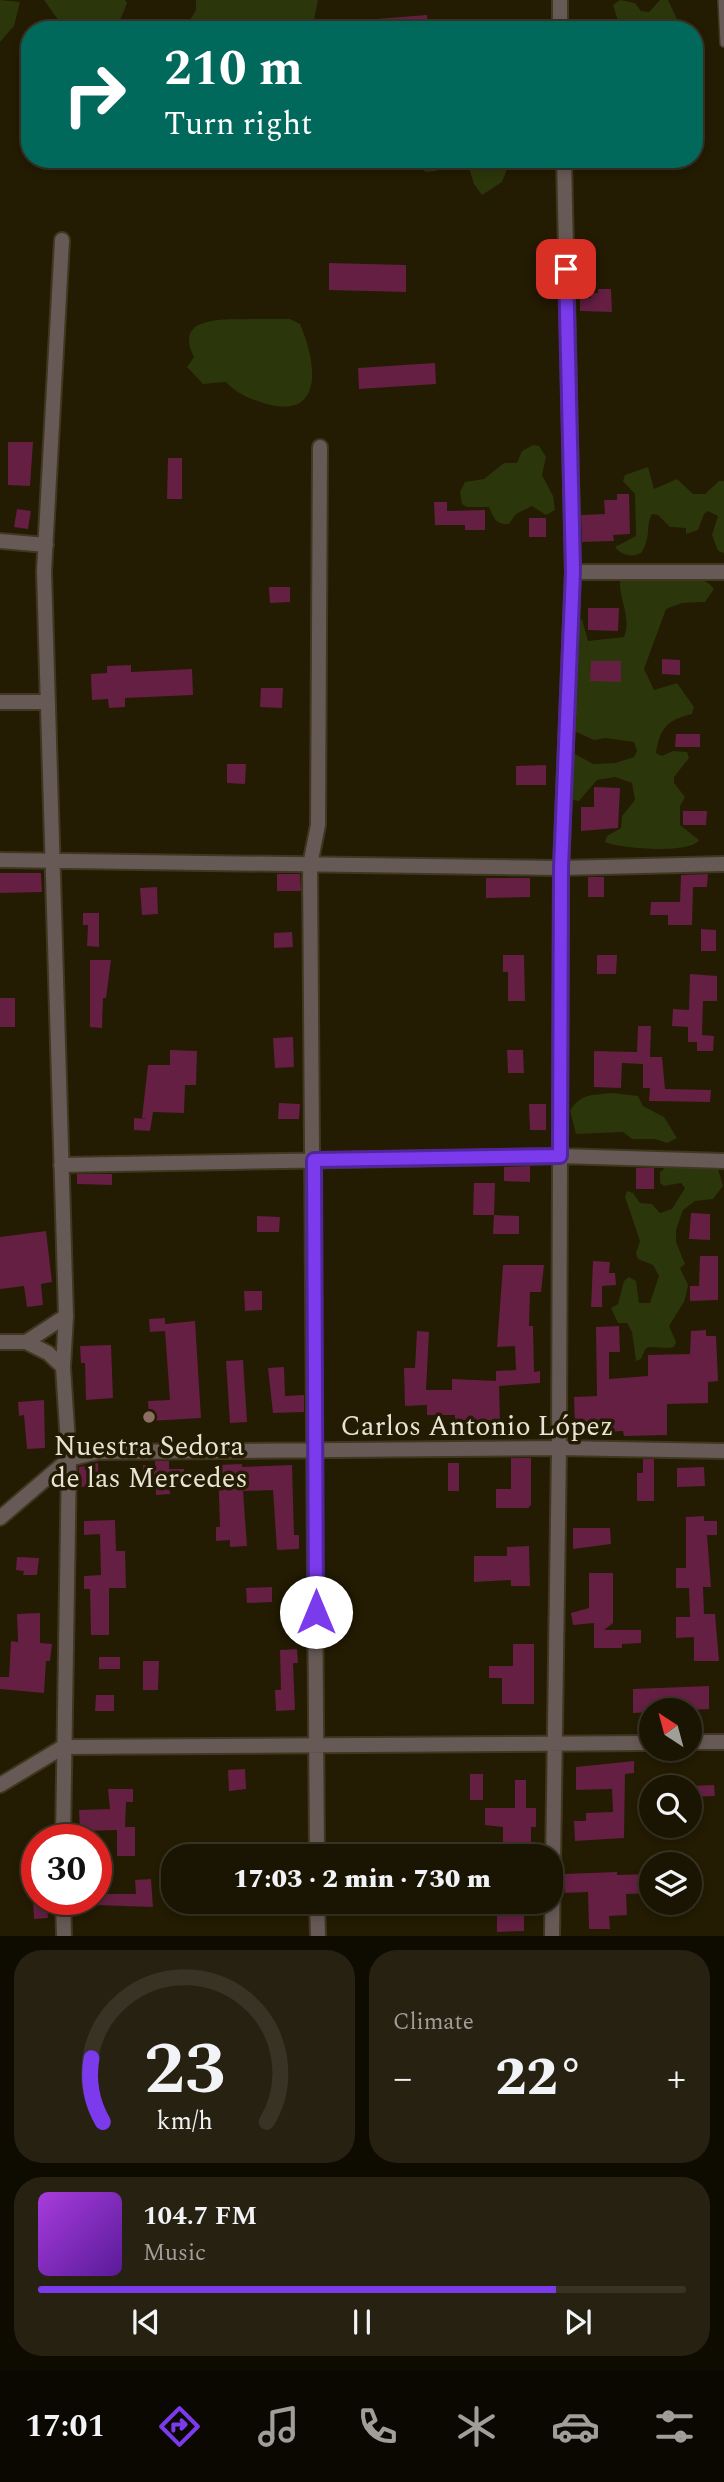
<!DOCTYPE html>
<html lang="en">
<head>
<meta charset="utf-8">
<style>
  body { margin:0; font-family:Spectral,serif; background:#272111; color:#f1f3f6; height:100vh; display:flex; flex-direction:column; font-size:26px; white-space:nowrap }
  * { box-sizing:border-box; margin:0 }
  p { font-size:23px; color:#9f9e99 }
  .icon { flex:none; width:38px; height:38px; fill:none; stroke:currentColor; stroke-width:2; stroke-linecap:round; stroke-linejoin:round }
  .map { position:relative; height:1936px; overflow:hidden }
  .panel { display:flex; flex-direction:column; gap:14px; padding:14px; background:#0e0b01; flex:1 }
  .panel>* { flex:none }
  .banner { position:absolute; left:21px; top:21px; width:682px; height:147px; border-radius:28px; box-shadow:0 4px 10px #0003,0 0 0 2px #383324; background:#00695c; color:#fff; overflow:hidden }
  .needle { width:46px; rotate:324deg }
  .buttons { position:absolute; left:639px; top:1698px; display:grid; gap:14px }
  .buttons a { display:grid; place-items:center; width:63px; height:63px; border-radius:50%; background:#1a1402; box-shadow:0 4px 10px #0003,0 0 0 2px #383324; font-size:35px }
  .speed { position:absolute; left:21px; top:1824px; display:flex; gap:14px; font-size:35px; font-weight:700; text-align:center }
  .speed>* { display:grid; place-content:center; width:91px; height:91px; border-radius:50%; background:#1a1402; box-shadow:0 4px 10px #0003,0 0 0 2px #383324; line-height:1 }
  .speed .limit { border:10px solid #d22; background:#fff; color:#111 }
  .pin { position:absolute; display:grid; place-items:center; width:60px; height:60px; color:#fff; margin:-30px; border-radius:14px; box-shadow:0 4px 10px #0006 }
  .me { position:absolute; width:77px; margin:-38px; rotate:0deg; stroke-linejoin:round; filter:drop-shadow(0 0 5px #0008) }
  .turn { display:flex; align-items:center; gap:24px; height:147px; padding:0 28px; font-size:32px }
  .turn .icon { width:91px; height:91px; stroke-width:2.5 }
  .turn b { display:block; font-size:49px; line-height:60px }
  .big { font-size:52px; font-weight:800; line-height:1.1 }
  .panel .widget { flex:1; display:flex; flex-direction:column; justify-content:center; gap:10px; min-width:0; padding:0 24px; border-radius:28px; background:#272111 }
  .panel .dial { align-items:center; gap:0 }
  .dial svg { height:182px; overflow:visible; fill:none; stroke:#383324; stroke-width:7; stroke-linecap:round; text-anchor:middle }
  .dial text { fill:#f1f3f6; stroke:none }
  .song { display:flex; align-items:center; gap:21px }
  .cover { width:84px; height:84px; border-radius:10px; background:linear-gradient(135deg,hsl(280 70% 55%),hsl(270 70% 35%)) }
  .played { height:7px; border-radius:4px; background:linear-gradient(90deg,#7c3aed 80%,#383324 80%) }
  .keys { display:flex; justify-content:space-around; direction:ltr }
  .heat { display:flex; justify-content:space-between; align-items:center; font-size:38px; direction:ltr }
  .panel .tiles { flex:1; display:grid; gap:14px; grid-template-columns:1fr 1fr }
  .widget:last-child { grid-column:span 2 }
  .trip { position:absolute; left:161px; top:1844px; width:402px; height:70px; border-radius:28px; background:#1a1402; box-shadow:0 4px 10px #0003,0 0 0 2px #383324; font-weight:800; line-height:70px; text-align:center }
  .tabs { display:flex; height:112px; justify-content:space-around; align-items:center; background:#0a0801; color:#9f9e99 }
  .tabs .icon { width:49px; height:49px }
  .tabs .active { color:#7c3aed }
  .tabs b { font-size:32px; color:#f1f3f6 }
  .map>svg:first-child { display:block }
  .green { fill:#2b360b }
  .building { fill:#641f43 }
  .lines { fill:none; stroke-linecap:round; stroke-linejoin:round }
  .lane-casing { stroke:#3f371f; stroke-width:10 }
  .street-casing { stroke:#3f371f; stroke-width:18 }
  .lane { stroke:#675956; stroke-width:7 }
  .street { stroke:#675956; stroke-width:14 }
  .route-casing { stroke:#51269a; stroke-width:18 }
  .route { stroke:#7c3aed; stroke-width:12 }
  .education-dot { fill:#8d6e63; stroke:#231b02; stroke-width:2.5 }
  .labels { text-anchor:middle; stroke-width:7; stroke-linejoin:round; paint-order:stroke }
  .street-label { font-size:28px; fill:#e8e3d4; stroke:#231b02 }
  .poi-label { font-size:28px; fill:#e8e3d4; stroke:#231b02 }
</style>
</head>
<body>
<div class="map">
<svg width="724" height="1936" viewBox="0 0 724 1936">
  <rect width="100%" height="100%" fill="#231b02"/>
  <path class="green" d="M0 0 20 2 14 26 0 42Z
    M44 0H125L127 3C117 29 117 30 89 30L82 23 59 21Z
    M196 0H318L312 30H184L196 10Z
    M620 0 635 3 641 11 649 12 660 0H668L682 30H618L620 27 613 5Z
    M420 159H511L502 182 482 195 474 184 467 161 456 159 436 171 425 172Z
    M253 319H290L300 324C317 363 325 422 263 403 248 398 236 393 226 382L203 384 187 367 194 357C172 314 228 320 253 319Z
    M533 445 539 446 546 457 542 475 553 496 555 510 546 515 532 506 516 514 509 524C495 525 494 517 489 507H467L462 504 460 492 465 482 484 479 504 463H517L522 451Z
    M648 467 654 489 677 479 693 494H705L719 481H724V553L718 551 712 535 718 516 708 511 704 514 698 530 686 534V528L670 527 658 515 652 514C645 526 652 536 641 553 632 558 621 555 615 547L636 536 635 494 623 481 625 475Z
    M620 578C633 578 647 580 660 581 679 582 700 571 714 589L705 602 682 603 666 609 644 669 654 690 677 683 694 707 692 714C667 720 660 728 656 753L662 756 673 751 687 752 689 758 674 777V783L685 797 680 806V825L699 840C691 854 620 849 605 842L607 836 621 828 622 816 635 800 632 783 615 777 597 780 579 801 573 800 570 758 575 754 593 764 615 763 634 757 637 751 634 742 605 738 594 740 572 730 576 621 582 619 588 641 624 637C632 618 618 598 620 578Z
    M613 1093 638 1096 643 1106 664 1117 677 1138 667 1143 655 1139H632L623 1132 576 1134 570 1111C580 1093 594 1095 613 1093Z
    M669 1164 718 1169 723 1186 713 1199 695 1201 683 1210 676 1230V1242L685 1264 680 1268 688 1285 687 1291 684 1302 669 1326 676 1342 674 1347C664 1350 655 1345 646 1348L641 1359 636 1361 632 1332 627 1323H618L611 1308 618 1304 624 1281 629 1277 636 1281 639 1303H650L659 1276 653 1265 638 1259 636 1253 640 1241 625 1197 627 1191 633 1193 640 1203 652 1204 660 1213 672 1209 685 1188 681 1183 664 1186 660 1183V1172Z"/>
  <path class="building" d="M427 15 428 30H339L338 22Z
    M329 263 406 265V292L329 290Z
    M598 289H611L612 312 580 311V298H591V293H598Z
    M435 363 436 384 359 389 358 368Z
    M8 442H33L30 486 8 485Z
    M168 458H182V499H167Z
    M617 494H629L630 534 613 535 614 541 582 542 581 515 605 514 604 500H617Z
    M434 502H447V511L485 510V530H465V525H435Z
    M17 509 31 511 28 529 14 527Z
    M529 518H546V537H529Z
    M269 587H290V602L270 603Z
    M588 608H619L618 631 588 630Z
    M662 659 680 660V675L662 674Z
    M591 661H621V682L590 681Z
    M131 665V672L192 669 193 695 125 698V707L109 708 108 699 92 700 91 674 107 673V666Z
    M261 688H283L282 708 260 707Z
    M676 734H700V747H675Z
    M227 764H246L245 784 227 783Z
    M546 765V785H516V766Z
    M594 787 620 788 618 828 581 831V807H594Z
    M683 811H707L706 825H683Z
    M0 873H41L42 892 0 893Z
    M277 874H300L301 891H277Z
    M708 874 707 887H693L692 925H668V915H650L651 902H680L681 875Z
    M588 877H604V897H588Z
    M486 878H530V897L486 898Z
    M157 887 158 914 142 915 140 888Z
    M83 913H99V947L87 946 88 925H83Z
    M701 929 716 930V951H701Z
    M292 932 293 947 274 948V933Z
    M503 955H524L525 1001H508V972H503Z
    M597 955H617L616 974H597Z
    M90 960H111L106 998H103L102 1028 90 1027Z
    M690 974 717 976V1001H703L702 1035 714 1036 713 1051H697V1042H688V1027L672 1026 673 1009 689 1010Z
    M0 998H15V1027H0Z
    M638 1026H651L650 1057H662L665 1089 711 1090 710 1102 649 1101 650 1088H643V1064L622 1063 621 1088 594 1087V1051L637 1052Z
    M293 1037 294 1067 275 1068 273 1038Z
    M170 1050 197 1051 196 1085H185L184 1113 153 1112 150 1131 134 1130V1118L148 1119 142 1118 148 1065H170Z
    M507 1050H523L524 1073H508Z
    M279 1103 300 1104 299 1119H278Z
    M529 1104H546V1130H530Z
    M530 1166V1182L504 1181V1167Z
    M636 1168H654V1189H636Z
    M77 1174H112V1185L77 1184Z
    M474 1183H495L494 1215H473Z
    M691 1213 710 1214V1240L689 1239Z
    M494 1215 519 1216V1234H493Z
    M257 1216 280 1217 279 1232H257Z
    M46 1231 52 1282 41 1284 43 1305 27 1307 24 1286 0 1289V1237Z
    M700 1256H718V1300L690 1301V1286H699Z
    M593 1261 610 1262 609 1273H615L616 1285 602 1286V1307H591Z
    M503 1265H544L541 1292H530L529 1326H533L534 1372 540 1371V1383L499 1386 500 1420 455 1421V1415H427V1405L405 1406 404 1368H415L417 1331 429 1332 426 1390H452V1379L496 1381V1371L516 1370 515 1346 497 1347Z
    M244 1291H262V1310L245 1311Z
    M165 1318V1324L195 1321 201 1418 149 1421 148 1401 170 1400 165 1331 150 1332 149 1319Z
    M619 1326 620 1352H609V1379L648 1376V1355L690 1354 691 1331 706 1330V1336H716L718 1381 708 1382V1403L667 1404V1435L624 1436 623 1431 602 1432V1426L575 1427 574 1397 597 1396 596 1327Z
    M111 1345 113 1398 86 1400 85 1363H81L80 1346Z
    M243 1360 247 1422 230 1423 226 1361Z
    M284 1367 285 1396 304 1395V1412L273 1413 268 1368Z
    M44 1400 45 1448 27 1449 24 1415 19 1416 18 1402Z
    M511 1458H531V1505L528 1508H496V1489H511Z
    M643 1459H654V1501H637V1473H643Z
    M155 1461H169V1469H184L185 1486H170V1494L156 1495V1483L144 1484 143 1465H155Z
    M98 1463 99 1486 78 1487 79 1467Z
    M448 1463H459V1491H448Z
    M242 1464V1467L292 1465 294 1535H299V1549L277 1550 273 1490 243 1491 247 1546 230 1547V1540L216 1541V1527H220L218 1465Z
    M704 1467 705 1486 677 1487V1468Z
    M704 1516V1521H717V1535H707L711 1587H703L704 1614H715L719 1661H694V1637L676 1638V1617H690L689 1588H676V1568H686V1517Z
    M115 1520 116 1551H125L126 1588H109V1635H91L90 1589H84V1576L101 1575 100 1534 84 1535V1521Z
    M573 1528H610L611 1544 573 1549Z
    M529 1546 530 1586H511V1580L474 1582V1556H507V1547Z
    M17 1557 39 1558 37 1575H23L24 1571 16 1570Z
    M589 1573H613V1623L604 1630H641V1643L622 1644V1648H594V1623L573 1625 571 1613 589 1608Z
    M272 1587V1602L247 1603 246 1588Z
    M40 1613V1643L52 1644 50 1661H46L44 1693 0 1689V1677H9L11 1641 18 1642 17 1614Z
    M513 1644H534V1704H502V1678H489V1666H513Z
    M297 1649 298 1663H293L295 1710 276 1711 275 1690H281L280 1650Z
    M99 1657H120V1669H99Z
    M143 1661H159L158 1690H143Z
    M709 1686V1709L633 1713V1689Z
    M96 1695H114V1711H95Z
    M634 1761V1773L625 1774 624 1838 575 1841 574 1821H586V1813L613 1812 612 1789 576 1790V1767Z
    M245 1769 246 1789 229 1791 228 1770Z
    M470 1774H483V1800H470Z
    M515 1780H526V1808H536V1827H531V1845H503V1827L485 1825V1808H515Z
    M714 1785 715 1796 690 1797V1786Z
    M108 1789H133V1802H126L125 1827H135V1856H117V1830L80 1831 79 1810 110 1809Z
    M617 1872V1875L651 1874V1893L626 1894 627 1915 609 1916 610 1929H589L588 1892 565 1893 564 1874Z
    M151 1879 153 1907 96 1905V1894H136L135 1880Z
    M33 1899H46L48 1918 34 1919Z
    M497 1913H524V1931L497 1932Z"/>
  <g class="lines">
    <defs>
      <path id="lane" d="M722 0 724 43"/>
      <path id="street" d="M560 0V30
        M62 240 44 571 66 1316 63 1367 69 1459 63 1839
        M0 541 46 545
        M573 572H724
        M0 702H48
        M0 860 561 868 724 864
        M61 1165 560 1156 724 1161
        M0 1342H26L66 1316
        M26 1342 48 1353 63 1367
        M0 1518 69 1459 98 1452 559 1448 724 1451
        M690 1742H724
        M0 1785 63 1747 651 1743
        M317 1857 310 865 318 825 320 447
        M63 1899 64 1936
        M317 1902 318 1936
        M552 1936 559 1448 561 868 573 572 564 159"/>
    </defs>
    <use href="#lane" class="lane-casing"/>
    <use href="#street" class="street-casing"/>
    <use href="#lane" class="lane"/>
    <use href="#street" class="street"/>
  </g>
  <g class="lines">
    <defs>
      <path id="route" d="M316 1612 314 1160 560 1156 561 868 573 572 566 269"/>
    </defs>
    <use href="#route" class="route-casing"/>
    <use href="#route" class="route"/>
  </g>
  <circle class="education-dot" cx="149" cy="1417" r="7"/>
  <g class="labels">
    <g class="street-label">
      <text x="477" y="1435">Carlos Antonio López</text>
    </g>
    <g class="poi-label">
      <text x="149" y="1455">Nuestra Sedora<tspan x="149" dy="32">de las Mercedes</tspan></text>
    </g>
  </g>
</svg>
<div class="buttons">
<a><svg class="needle" viewBox="-14 -14 28 28"><path d="M0-13l5 13h-10z" fill="#e53935"/><path d="M0 13l5-13h-10z" fill="#9f9e99"/></svg></a>
<a><svg class="icon" aria-label="search" viewBox="0 0 24 24"><circle cx="10" cy="10" r="6"/><path d="M15 15l6 6"/></svg></a>
<a><svg class="icon" aria-label="layers" viewBox="0 0 24 24"><path d="M12 4l9 5-9 5-9-5zM3 14l9 5 9-5"/></svg></a>
</div>
<div class="speed"><div class="limit">30</div></div>
<div class="pin" style="left:566px;top:269px;background:#d93025"><svg class="icon" aria-label="arrive" viewBox="0 0 24 24"><path d="M6 21V4h12l-3 4 3 4H6"/></svg></div>
<svg class="me" style="left:316px;top:1612px" viewBox="-20 -20 40 40"><circle r="19" fill="#fff"/><path d="M0-13L10 11 0 6-10 11z" fill="#7c3aed"/></svg>
<div class="trip">17:03 · 2 min · 730 m</div>
<div class="banner">
<div class="turn"><svg class="icon" aria-label="right" viewBox="0 0 24 24"><path d="M7 20v-9h11M14 6l5 5-5 5"/></svg><div><b>210 m</b>Turn right</div></div>
</div>
</div>
<section class="panel">
<div class="tiles">
<div class="widget dial"><svg viewBox="0 0 100 80">
<path d="M14 69A42 42 0 1 1 86 69"/>
<path d="M14 69A42 42 0 0 1 9 41" stroke="#7c3aed"/>
<text x="50" y="56" font-size="32" font-weight="700">23</text>
<text x="50" y="72" font-size="11">km/h</text>
</svg></div>
<div class="widget"><p>Climate</p>
<div class="heat"><a>−</a><b class="big">22°</b><a>+</a></div>
</div>
<div class="widget">
<div class="song"><i class="cover"></i><div><b>104.7 FM</b><p>Music</p></div></div>
<div class="played"></div>
<div class="keys"><svg class="icon" aria-label="previous" viewBox="0 0 24 24"><path d="M18 5L8 12l10 7zM5 5v14"/></svg><svg class="icon" aria-label="pause" viewBox="0 0 24 24"><path d="M8 5v14M16 5v14"/></svg><svg class="icon" aria-label="next" viewBox="0 0 24 24"><path d="M6 5l10 7-10 7zM19 5v14"/></svg></div>
</div>
</div>
</section>
<nav class="tabs">
<b>17:01</b>
<svg class="icon active" aria-label="directions" viewBox="0 0 24 24"><path d="M12 3l9 9-9 9-9-9zM9 14v-3h6M13 9l2 2-2 2"/></svg>
<svg class="icon" aria-label="music" viewBox="0 0 24 24"><path d="M9 18V5l10-2v13"/><circle cx="6" cy="18" r="3"/><circle cx="16" cy="16" r="3"/></svg>
<svg class="icon" aria-label="phone" viewBox="0 0 24 24"><path d="M5 4h4l2 5-3 2q2 4 5 5l2-3 5 2v4C11 20 4 13 5 4z"/></svg>
<svg class="icon" aria-label="climate" viewBox="0 0 24 24"><path d="M12 3v18M4 7l16 10M4 17L20 7"/></svg>
<svg class="icon" aria-label="car" viewBox="0 0 24 24"><path d="M5 17H2v-5l4-1 3-4h7l3 4 3 1v5h-3M9 17h6M6 11h13"/><circle cx="7" cy="17" r="2"/><circle cx="17" cy="17" r="2"/></svg>
<svg class="icon" aria-label="filters" viewBox="0 0 24 24"><path d="M4 7h16M4 17h16"/><circle cx="9" cy="7" r="2"/><circle cx="15" cy="17" r="2"/></svg>
</nav>
</body>
</html>
